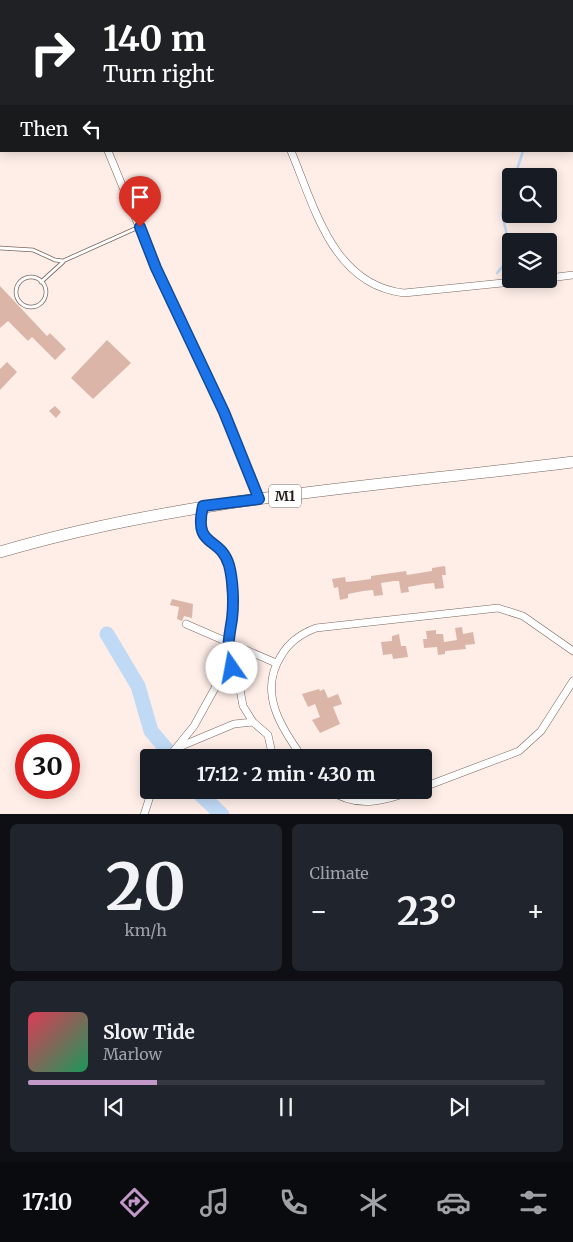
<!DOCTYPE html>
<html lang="en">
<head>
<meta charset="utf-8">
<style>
  body { margin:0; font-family:Merriweather,serif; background:#20242c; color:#f1f3f6; height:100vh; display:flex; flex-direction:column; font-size:19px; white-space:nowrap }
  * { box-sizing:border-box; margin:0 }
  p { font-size:16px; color:#9ea1a6 }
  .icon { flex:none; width:28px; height:28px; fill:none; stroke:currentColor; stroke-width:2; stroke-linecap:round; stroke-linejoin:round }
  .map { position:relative; height:814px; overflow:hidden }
  .sheet { display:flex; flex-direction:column; gap:10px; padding:10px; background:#0d0f14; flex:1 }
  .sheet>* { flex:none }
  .guide { position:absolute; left:0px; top:0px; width:574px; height:152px; box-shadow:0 2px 12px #0003; background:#202124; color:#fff; overflow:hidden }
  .controls { position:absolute; left:502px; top:168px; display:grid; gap:10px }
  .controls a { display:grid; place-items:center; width:55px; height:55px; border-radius:5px; background:#171b24; box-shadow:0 2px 12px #0003; font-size:25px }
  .speed { position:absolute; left:15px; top:734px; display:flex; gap:10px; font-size:25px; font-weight:700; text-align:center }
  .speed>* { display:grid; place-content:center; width:65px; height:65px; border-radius:50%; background:#171b24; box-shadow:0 2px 12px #0003; line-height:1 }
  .speed .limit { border:8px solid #d22; background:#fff; color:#111 }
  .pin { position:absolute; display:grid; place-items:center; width:42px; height:42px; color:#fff; margin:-51px -21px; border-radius:50% 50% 50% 0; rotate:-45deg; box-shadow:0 0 5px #0007 }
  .pin .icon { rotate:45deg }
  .me { position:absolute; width:55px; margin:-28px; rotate:348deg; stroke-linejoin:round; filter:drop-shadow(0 0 4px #0008) }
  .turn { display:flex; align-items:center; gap:18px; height:105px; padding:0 20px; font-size:22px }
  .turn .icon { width:65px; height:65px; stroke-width:2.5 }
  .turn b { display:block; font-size:35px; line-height:42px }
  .then { display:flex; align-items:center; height:48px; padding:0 20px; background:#0003; gap:10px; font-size:19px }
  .big { font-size:38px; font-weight:700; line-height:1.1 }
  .sheet .widget { flex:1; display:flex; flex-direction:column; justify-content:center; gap:8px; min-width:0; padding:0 18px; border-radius:8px; background:#20242c }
  .sheet .dial { align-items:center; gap:0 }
  .dial b { font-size:65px; line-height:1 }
  .song { display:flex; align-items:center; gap:15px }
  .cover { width:60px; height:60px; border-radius:8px; background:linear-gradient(135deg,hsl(350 70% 55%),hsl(150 70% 35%)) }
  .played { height:5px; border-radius:2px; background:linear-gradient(90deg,#c298c9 25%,#363941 25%) }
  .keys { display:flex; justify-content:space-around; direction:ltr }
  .heat { display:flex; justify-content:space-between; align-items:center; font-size:28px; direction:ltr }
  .sheet .tiles { flex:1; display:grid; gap:10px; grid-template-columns:1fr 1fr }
  .widget:last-child { grid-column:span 2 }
  .trip { position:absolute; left:140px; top:749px; width:292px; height:50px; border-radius:5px; background:#171b24; box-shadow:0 2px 12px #0003; font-weight:700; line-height:50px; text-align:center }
  .menu { display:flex; height:80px; justify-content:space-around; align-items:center; background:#090b0e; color:#9ea1a6 }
  .menu .icon { width:35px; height:35px }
  .menu .on { color:#c298c9 }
  .menu b { font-size:22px; color:#f1f3f6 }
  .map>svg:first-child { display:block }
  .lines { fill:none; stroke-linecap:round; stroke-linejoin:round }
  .stream { stroke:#c0daf6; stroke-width:2.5 }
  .river { stroke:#c0daf6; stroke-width:15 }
  .building { fill:#dbb5a8 }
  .service-casing { stroke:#78665f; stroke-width:4.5 }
  .minor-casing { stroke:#78665f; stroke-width:8 }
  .trunk-casing { stroke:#78665f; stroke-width:12 }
  .service { stroke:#fff; stroke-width:3 }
  .minor { stroke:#fff; stroke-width:7 }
  .trunk { stroke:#fff; stroke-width:11 }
  .route-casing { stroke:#114b97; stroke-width:12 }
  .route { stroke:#1a73e8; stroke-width:9 }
  .labels { text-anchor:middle; stroke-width:5; stroke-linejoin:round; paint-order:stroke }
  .shield { fill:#fff; stroke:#66615f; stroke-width:1 }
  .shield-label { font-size:14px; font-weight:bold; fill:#241d1a }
</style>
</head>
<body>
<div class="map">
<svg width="573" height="815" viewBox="0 0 573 815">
  <rect width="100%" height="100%" fill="#ffeee8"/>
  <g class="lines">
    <path class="stream" d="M365 1V0
      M572 1V0
      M572 7 573 9
      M572 47 573 45
      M515 176 523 151
      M511 187 502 214 511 252
      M497 273 511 257"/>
    <path class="river" d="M107 634 138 686 151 731 174 758
      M196 790 222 815"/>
  </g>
  <path class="building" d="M0 286 47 336 50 333 66 349 55 360 32 337 28 341 8 321 0 328Z
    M107 340 131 363 93 399 71 378Z
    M7 362 17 372 0 390V369Z
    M55 406 61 412 56 418 49 411Z
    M445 566 446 575H442L444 588 435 589 434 583 424 584 408 587 409 592 401 593 399 581H394L381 583 383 595 374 596 373 590 363 591 348 594V598L340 600 338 587 334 588 332 579 345 577 346 582 356 581 371 579V576L406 571 407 575 432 571V568Z
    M172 599 193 604 192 618 184 616 182 621 177 619 179 607 170 605Z
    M462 627 463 634 473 632 475 644 465 645 466 649 445 651V654L438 655 437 647 424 648 423 639H427L426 631 436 630V634H443L444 642 457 640 455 628Z
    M399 634 401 646H406L408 657 393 659 392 654 383 655 381 642 392 641V636Z
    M319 689 320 691 324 689 328 698 338 694 342 704 333 707 340 724 320 733 312 720 320 717 315 704 308 707 302 694Z"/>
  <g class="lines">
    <defs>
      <path id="service" d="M0 248 33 250 55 260 63 261 139 227
        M16 292a15 15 0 1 1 30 0a15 15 0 1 1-30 0Z
        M41 282 63 262"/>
      <path id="minor" d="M60 0V1
        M228 0 229 1
        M108 151 156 268 224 412 259 499
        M291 151C315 208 333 285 404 293L542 279
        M549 278 573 275
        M186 624 276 663
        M228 654 239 684 243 706 253 722 268 735 273 758
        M179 747 234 724 253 722
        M168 758 194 726 215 688 228 654 227 641 232 616 230 572 228 562 220 550 202 533 199 521 203 507
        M303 758C281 728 258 692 281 656 289 642 300 634 316 628L498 608 523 616 573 651
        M424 787 519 751 541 731 573 681
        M330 790C357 810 387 800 416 790
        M144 815 152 790"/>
      <path id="trunk" d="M0 552C186 497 381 486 573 462"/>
    </defs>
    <use href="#service" class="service-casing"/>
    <use href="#minor" class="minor-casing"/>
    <use href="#trunk" class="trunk-casing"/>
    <use href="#service" class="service"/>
    <use href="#minor" class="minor"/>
    <use href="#trunk" class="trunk"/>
  </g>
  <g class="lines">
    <defs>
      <path id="route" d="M140 227 156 268 224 412 259 499 203 506C193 549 220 535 229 565 233 580 234 603 232 619 229 639 226 647 232 668"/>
    </defs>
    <use href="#route" class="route-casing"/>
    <use href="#route" class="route"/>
  </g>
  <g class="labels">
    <rect class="shield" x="269" y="484.5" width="32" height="23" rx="4"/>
    <g class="shield-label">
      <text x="285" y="501">M1</text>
    </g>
  </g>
</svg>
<div class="controls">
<a><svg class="icon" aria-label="search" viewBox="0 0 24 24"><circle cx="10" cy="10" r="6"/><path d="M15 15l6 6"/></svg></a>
<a><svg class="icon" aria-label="layers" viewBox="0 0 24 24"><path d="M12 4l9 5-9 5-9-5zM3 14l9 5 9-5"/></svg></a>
</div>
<div class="speed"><div class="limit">30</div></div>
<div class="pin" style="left:140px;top:227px;background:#d93025"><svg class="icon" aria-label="arrive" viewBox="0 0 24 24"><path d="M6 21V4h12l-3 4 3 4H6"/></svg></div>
<svg class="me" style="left:232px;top:668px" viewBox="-20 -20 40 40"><circle r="19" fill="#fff"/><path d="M0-13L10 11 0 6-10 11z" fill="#1a73e8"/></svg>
<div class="trip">17:12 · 2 min · 430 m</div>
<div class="guide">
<div class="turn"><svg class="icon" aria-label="right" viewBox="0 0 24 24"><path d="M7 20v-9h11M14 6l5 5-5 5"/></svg><div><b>140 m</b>Turn right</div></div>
<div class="then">Then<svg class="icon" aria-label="left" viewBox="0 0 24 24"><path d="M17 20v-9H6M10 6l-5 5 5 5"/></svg></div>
</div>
</div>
<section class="sheet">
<div class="tiles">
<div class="widget dial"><b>20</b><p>km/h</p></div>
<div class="widget"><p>Climate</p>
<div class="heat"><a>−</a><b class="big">23°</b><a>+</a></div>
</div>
<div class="widget">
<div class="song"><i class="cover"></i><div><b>Slow Tide</b><p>Marlow</p></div></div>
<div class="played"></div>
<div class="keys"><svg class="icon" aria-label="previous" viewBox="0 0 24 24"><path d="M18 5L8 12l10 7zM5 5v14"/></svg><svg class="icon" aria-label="pause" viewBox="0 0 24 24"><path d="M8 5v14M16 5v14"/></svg><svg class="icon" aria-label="next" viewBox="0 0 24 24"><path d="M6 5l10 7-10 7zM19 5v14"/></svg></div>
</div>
</div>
</section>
<nav class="menu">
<b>17:10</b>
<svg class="icon on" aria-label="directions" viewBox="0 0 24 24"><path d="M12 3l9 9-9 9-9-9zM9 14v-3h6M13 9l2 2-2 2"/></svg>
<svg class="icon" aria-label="music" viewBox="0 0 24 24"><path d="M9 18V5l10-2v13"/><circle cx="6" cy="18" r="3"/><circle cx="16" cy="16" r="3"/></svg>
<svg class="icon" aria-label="phone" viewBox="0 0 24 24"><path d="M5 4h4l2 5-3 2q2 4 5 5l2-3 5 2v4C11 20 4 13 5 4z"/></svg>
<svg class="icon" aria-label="climate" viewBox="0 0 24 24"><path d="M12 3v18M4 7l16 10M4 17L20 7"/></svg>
<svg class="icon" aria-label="car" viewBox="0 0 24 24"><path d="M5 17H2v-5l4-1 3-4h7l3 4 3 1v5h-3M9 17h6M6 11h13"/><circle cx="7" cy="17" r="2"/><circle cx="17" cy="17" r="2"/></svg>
<svg class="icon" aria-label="filters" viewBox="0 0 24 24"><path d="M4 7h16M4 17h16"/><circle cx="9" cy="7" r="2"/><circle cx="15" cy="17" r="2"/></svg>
</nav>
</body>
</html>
